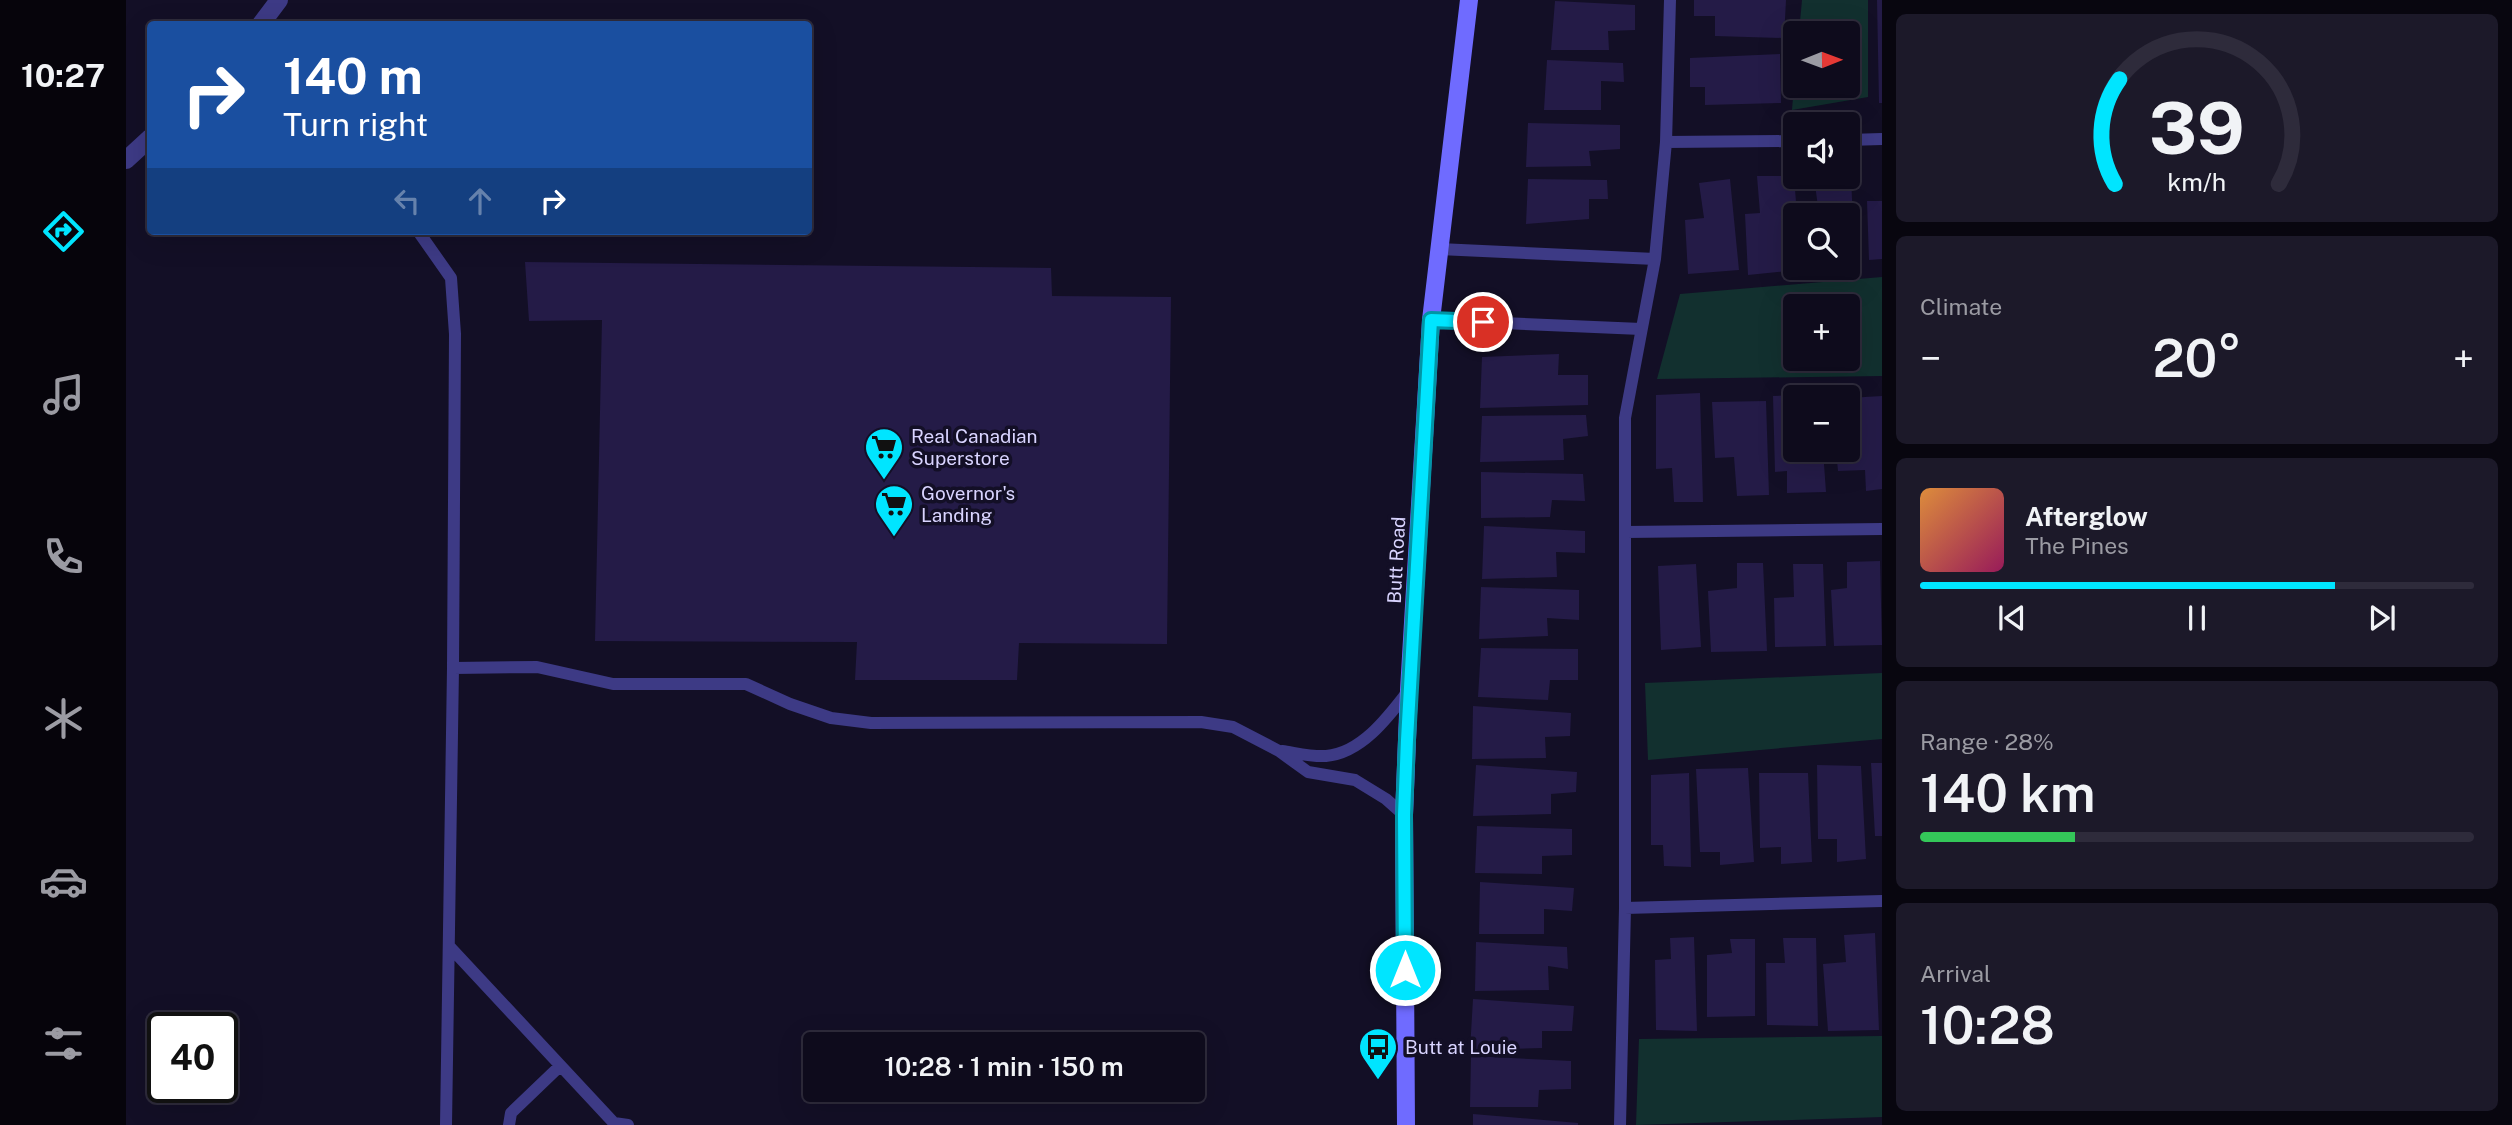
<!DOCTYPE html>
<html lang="en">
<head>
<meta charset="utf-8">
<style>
  body { margin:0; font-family:"Public Sans",sans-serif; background:#1c1929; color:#f1f3f6; height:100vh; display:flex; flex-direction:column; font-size:26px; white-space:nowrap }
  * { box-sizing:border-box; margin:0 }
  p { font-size:23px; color:#9b9ba3 }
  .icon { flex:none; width:38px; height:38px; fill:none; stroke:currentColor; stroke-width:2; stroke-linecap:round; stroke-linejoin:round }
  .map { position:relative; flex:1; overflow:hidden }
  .side { display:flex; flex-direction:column; gap:14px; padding:14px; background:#08060f; width:630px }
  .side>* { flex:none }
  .banner { position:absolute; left:21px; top:21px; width:665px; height:214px; border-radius:7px; box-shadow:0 7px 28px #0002,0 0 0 2px #2e2b3b; background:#1a4fa0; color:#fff; overflow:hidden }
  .needle { width:46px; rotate:89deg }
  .buttons { position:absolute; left:1657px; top:21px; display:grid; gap:14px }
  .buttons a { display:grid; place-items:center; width:77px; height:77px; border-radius:7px; background:#0e0b1c; box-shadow:0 7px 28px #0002,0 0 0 2px #2e2b3b; font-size:35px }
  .speed { position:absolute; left:21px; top:1012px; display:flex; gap:14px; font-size:35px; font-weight:700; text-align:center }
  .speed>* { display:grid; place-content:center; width:91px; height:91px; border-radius:50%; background:#0e0b1c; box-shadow:0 7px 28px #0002,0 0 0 2px #2e2b3b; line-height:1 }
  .speed .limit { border:4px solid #111; border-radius:10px; background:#fff; color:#111 }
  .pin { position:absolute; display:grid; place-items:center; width:60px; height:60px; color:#fff; margin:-30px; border:4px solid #fff; border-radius:50%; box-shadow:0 2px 7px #0007 }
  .me { position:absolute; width:77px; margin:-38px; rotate:0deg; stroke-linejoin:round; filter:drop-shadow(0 0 5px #0008) }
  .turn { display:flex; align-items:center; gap:24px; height:147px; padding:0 21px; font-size:32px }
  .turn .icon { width:91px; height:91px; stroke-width:2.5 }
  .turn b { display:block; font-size:49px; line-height:60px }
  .lanes { display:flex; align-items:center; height:66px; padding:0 21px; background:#0003; justify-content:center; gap:35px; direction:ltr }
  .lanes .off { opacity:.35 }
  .big { font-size:52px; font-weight:600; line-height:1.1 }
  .side .card { flex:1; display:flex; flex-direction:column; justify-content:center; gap:10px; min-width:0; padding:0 24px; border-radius:10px; background:#1c1929 }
  .side .dial { align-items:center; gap:0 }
  .dial svg { height:182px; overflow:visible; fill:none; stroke:#2e2b3b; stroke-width:7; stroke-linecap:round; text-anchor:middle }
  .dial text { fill:#f1f3f6; stroke:none }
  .song { display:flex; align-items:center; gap:21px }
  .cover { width:84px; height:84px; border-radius:10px; background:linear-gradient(135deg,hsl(30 70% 55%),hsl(330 70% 35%)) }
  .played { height:7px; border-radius:4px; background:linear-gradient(90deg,#00e5ff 75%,#2e2b3b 75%) }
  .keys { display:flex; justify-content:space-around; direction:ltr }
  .heat { display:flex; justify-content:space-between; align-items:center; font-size:38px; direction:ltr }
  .charge { height:10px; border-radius:5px; background:linear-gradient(90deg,#34c759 28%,#2e2b3b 0) }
  .trip { position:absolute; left:677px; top:1032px; width:402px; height:70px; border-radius:7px; background:#0e0b1c; box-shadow:0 7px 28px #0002,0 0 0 2px #2e2b3b; font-weight:600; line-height:70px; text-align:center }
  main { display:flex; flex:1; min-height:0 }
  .tab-bar { display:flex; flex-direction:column; width:126px; justify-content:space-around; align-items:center; background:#06040b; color:#9b9ba3 }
  .tab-bar .icon { width:49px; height:49px }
  .tab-bar .on { color:#00e5ff }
  .tab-bar b { font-size:32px; color:#f1f3f6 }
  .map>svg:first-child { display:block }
  .green { fill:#12302f; fill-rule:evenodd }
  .building { fill:#241b47 }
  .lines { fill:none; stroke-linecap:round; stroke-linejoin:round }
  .lane { stroke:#3d3a85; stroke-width:12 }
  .street { stroke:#3d3a85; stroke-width:18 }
  .secondary { stroke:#6f6bff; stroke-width:18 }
  .route-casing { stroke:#0095a6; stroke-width:18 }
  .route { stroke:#00e5ff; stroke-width:12 }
  .labels { text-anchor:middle; stroke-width:7; stroke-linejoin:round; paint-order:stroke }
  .poi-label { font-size:19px; fill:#d9d4ff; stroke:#130f26; text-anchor:start }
  .street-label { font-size:19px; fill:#d9d4ff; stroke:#130f26 }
</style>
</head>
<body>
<main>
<nav class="tab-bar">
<b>10:27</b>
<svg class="icon on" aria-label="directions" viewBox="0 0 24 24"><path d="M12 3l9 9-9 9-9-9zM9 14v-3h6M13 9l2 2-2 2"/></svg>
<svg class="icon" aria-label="music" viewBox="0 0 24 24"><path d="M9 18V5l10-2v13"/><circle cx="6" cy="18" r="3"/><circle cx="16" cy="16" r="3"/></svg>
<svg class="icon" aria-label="phone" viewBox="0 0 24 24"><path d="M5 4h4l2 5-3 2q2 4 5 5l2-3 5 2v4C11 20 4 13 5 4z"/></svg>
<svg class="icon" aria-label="climate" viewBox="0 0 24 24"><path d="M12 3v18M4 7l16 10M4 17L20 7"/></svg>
<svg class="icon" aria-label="car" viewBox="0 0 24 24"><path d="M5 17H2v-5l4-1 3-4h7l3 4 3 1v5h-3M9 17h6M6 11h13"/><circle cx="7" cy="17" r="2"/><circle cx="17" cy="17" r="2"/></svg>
<svg class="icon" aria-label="filters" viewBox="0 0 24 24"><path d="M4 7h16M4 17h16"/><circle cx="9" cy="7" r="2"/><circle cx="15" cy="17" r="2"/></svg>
</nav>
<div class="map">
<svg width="1756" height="1125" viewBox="0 0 1756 1125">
  <rect width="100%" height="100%" fill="#130f26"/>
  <path class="green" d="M1676 0H1742V97L1666 110 1669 71 1670 86H1722V33H1673Z
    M1756 277V376L1531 379 1554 294ZM1670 306H1722V359H1670Z
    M1756 673V739L1522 760 1519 683Z
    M1756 1036V1117L1510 1125 1513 1039Z"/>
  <path class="building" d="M1568 0H1660L1658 38 1589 36V16H1568Z
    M1751 0H1756V103H1753Z
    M1429 1 1509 5V30L1482 31 1483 50H1425Z
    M1654 54 1655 103 1579 105V87H1564V58Z
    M1421 60 1497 63 1498 82 1475 81V110H1418Z
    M1402 123 1494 125V149L1463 151 1465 166 1400 167Z
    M1722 175H1725L1729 269H1722V215H1679L1678 208 1692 207 1688 177Z
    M1631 176H1668L1671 215 1670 270 1622 275 1619 214 1634 213Z
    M1402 179 1481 180 1482 199H1463V219L1400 224Z
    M1604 179 1613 270 1562 274 1559 220 1578 218 1573 183Z
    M1741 201H1756V259L1743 260Z
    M399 262 925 268 926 296 1045 297 1041 644 893 643 891 680H729L731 642 469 641 476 320 403 321Z
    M1682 268H1720V270L1682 273Z
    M1433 354 1432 375H1462V405L1354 408 1356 357Z
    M1574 393 1577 502H1548L1546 468 1530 469V395Z
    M1693 394 1694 397H1670V450H1697L1700 492 1661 493V471L1649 472 1647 396Z
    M1756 396V489L1740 491 1739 470 1712 471 1710 450H1722V398Z
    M1640 401 1643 495 1611 496 1608 457 1589 458 1586 402Z
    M1460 415 1462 436 1437 439 1438 460 1354 462 1356 416Z
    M1355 472 1457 474 1459 501 1426 500 1424 517 1355 518Z
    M1358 526 1459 531V553L1430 552 1431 577 1356 579Z
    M1754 561 1756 645 1708 646 1705 590 1721 588V562Z
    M1611 563H1637L1641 651 1585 652 1582 591 1611 588Z
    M1570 564 1575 647 1535 650 1532 566Z
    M1667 564H1697L1700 646 1649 647 1648 598 1668 597Z
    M1355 587 1453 590V620L1421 618 1422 636 1353 639Z
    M1355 648 1452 649V680H1424L1422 700 1352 697Z
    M1347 706 1445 713 1444 736 1419 737 1420 758 1346 759Z
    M1745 763H1756V836H1749Z
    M1350 765 1451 772 1450 792 1425 794V814L1347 816Z
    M1691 765 1735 766 1740 859 1711 862V839H1692Z
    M1622 768 1628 862 1594 865V852H1574L1570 769Z
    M1563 773 1565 867 1538 866 1537 845H1525V775Z
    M1633 773H1682L1686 862 1655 864V847L1634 848Z
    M1351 826 1446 829V855L1416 856V874L1349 873Z
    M1354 882 1448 888 1446 911 1418 909V934H1353Z
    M1749 933 1753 1030 1702 1031 1697 964 1720 962 1718 935Z
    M1568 937 1571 1031 1530 1030 1529 960 1545 959 1544 938Z
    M1657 938H1690L1692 1026 1641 1025 1640 963H1659Z
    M1604 939H1629V1016L1581 1017V955L1606 953Z
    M1350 942 1441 947 1442 969 1422 966 1423 990 1349 991Z
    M1347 999 1448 1006 1446 1031H1416V1048L1344 1050Z
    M1345 1056 1445 1061V1089L1413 1090 1412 1107H1344Z
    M1347 1114 1452 1123V1125H1347Z"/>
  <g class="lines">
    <path class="lane" d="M1722 140 1756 139
      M1540 142 1670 141
      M292 231 325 278 329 334 327 668 320 1125
      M1313 249 1529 259
      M1305 320 1515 329
      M1500 532 1756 529
      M327 668 411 667 487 684H620L664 704 705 718 745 723 1075 722 1107 727 1153 751 1182 772 1229 780 1260 799 1278 815
      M1156 751C1170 753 1186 757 1200 756 1236 753 1263 716 1283 690
      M1499 908 1756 901
      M323 946 488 1123 502 1125
      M383 1125 385 1113 434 1066
      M1494 1125 1499 908V418L1529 259 1540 142 1544 0"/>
    <path class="street" d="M135 24 153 0
      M0 160 24 138"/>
    <path class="secondary" d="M1280 1125 1278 815 1283 690 1305 320 1343 0"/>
  </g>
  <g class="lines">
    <defs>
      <path id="route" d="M1279 970 1278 815 1281 740 1305 320 1357 322"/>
    </defs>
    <use href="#route" class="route-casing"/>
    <use href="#route" class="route"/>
  </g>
  <defs>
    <symbol id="supermarket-pin" viewBox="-11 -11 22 30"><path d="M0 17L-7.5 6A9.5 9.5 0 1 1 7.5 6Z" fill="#00e5ff" stroke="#130f26"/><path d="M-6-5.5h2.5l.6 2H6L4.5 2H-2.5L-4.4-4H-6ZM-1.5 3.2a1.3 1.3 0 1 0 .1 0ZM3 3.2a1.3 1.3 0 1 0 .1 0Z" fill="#111"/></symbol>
    <symbol id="bus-pin" viewBox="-11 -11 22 30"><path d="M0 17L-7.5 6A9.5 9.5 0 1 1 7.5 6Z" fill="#00e5ff" stroke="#130f26"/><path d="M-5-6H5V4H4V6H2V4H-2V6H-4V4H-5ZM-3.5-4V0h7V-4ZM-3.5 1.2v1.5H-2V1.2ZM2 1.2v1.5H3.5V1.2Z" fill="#111"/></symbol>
  </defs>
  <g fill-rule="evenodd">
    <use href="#supermarket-pin" x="736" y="425" width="44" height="60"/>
    <use href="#supermarket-pin" x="746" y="482" width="44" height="60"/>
    <use href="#bus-pin" x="1230" y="1025" width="44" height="60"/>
  </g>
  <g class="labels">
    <g class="poi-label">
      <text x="785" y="443">Real Canadian<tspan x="785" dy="22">Superstore</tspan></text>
      <text x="795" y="500">Governor's<tspan x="795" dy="22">Landing</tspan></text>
      <text x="1279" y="1054">Butt at Louie</text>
    </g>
    <g class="street-label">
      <text transform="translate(1270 560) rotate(-87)" y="7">Butt Road</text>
    </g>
  </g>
</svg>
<div class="buttons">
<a><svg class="needle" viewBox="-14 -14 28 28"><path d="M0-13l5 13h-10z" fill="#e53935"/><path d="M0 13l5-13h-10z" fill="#9b9ba3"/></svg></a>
<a><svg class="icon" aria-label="sound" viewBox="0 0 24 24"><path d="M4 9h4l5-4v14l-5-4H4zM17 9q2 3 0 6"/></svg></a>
<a><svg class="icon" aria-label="search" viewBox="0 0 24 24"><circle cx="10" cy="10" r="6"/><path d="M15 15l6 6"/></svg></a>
<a>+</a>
<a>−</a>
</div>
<div class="speed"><div class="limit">40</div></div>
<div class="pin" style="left:1357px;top:322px;background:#d93025"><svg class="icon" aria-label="arrive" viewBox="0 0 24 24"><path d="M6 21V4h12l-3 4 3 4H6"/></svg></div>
<svg class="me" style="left:1279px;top:970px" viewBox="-20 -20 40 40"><circle r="17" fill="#00e5ff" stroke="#fff" stroke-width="3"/><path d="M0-11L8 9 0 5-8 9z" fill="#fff"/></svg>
<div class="trip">10:28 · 1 min · 150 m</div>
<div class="banner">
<div class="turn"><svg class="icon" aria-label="right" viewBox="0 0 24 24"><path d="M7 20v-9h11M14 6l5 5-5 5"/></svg><div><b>140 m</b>Turn right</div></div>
<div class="lanes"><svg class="icon off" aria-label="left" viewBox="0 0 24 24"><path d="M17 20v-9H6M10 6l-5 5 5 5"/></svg><svg class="icon off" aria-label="ahead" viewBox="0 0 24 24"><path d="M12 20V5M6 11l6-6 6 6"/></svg><svg class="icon" aria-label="right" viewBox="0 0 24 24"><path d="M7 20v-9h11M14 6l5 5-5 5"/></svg></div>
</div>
</div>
<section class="side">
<div class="card dial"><svg viewBox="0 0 100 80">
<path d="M14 69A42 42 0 1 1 86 69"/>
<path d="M14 69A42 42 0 0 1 16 23" stroke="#00e5ff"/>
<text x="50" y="56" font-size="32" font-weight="700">39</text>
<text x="50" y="72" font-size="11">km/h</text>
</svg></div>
<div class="card"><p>Climate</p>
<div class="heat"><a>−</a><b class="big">20°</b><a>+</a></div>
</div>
<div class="card">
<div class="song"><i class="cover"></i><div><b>Afterglow</b><p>The Pines</p></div></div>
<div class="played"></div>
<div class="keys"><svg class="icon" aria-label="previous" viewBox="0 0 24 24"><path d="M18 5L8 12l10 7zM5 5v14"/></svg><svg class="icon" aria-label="pause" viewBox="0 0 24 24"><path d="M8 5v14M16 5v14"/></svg><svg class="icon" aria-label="next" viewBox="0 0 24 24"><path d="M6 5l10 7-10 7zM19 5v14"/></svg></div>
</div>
<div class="card"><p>Range · 28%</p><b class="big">140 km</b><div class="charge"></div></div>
<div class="card"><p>Arrival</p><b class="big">10:28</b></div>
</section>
</main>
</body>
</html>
